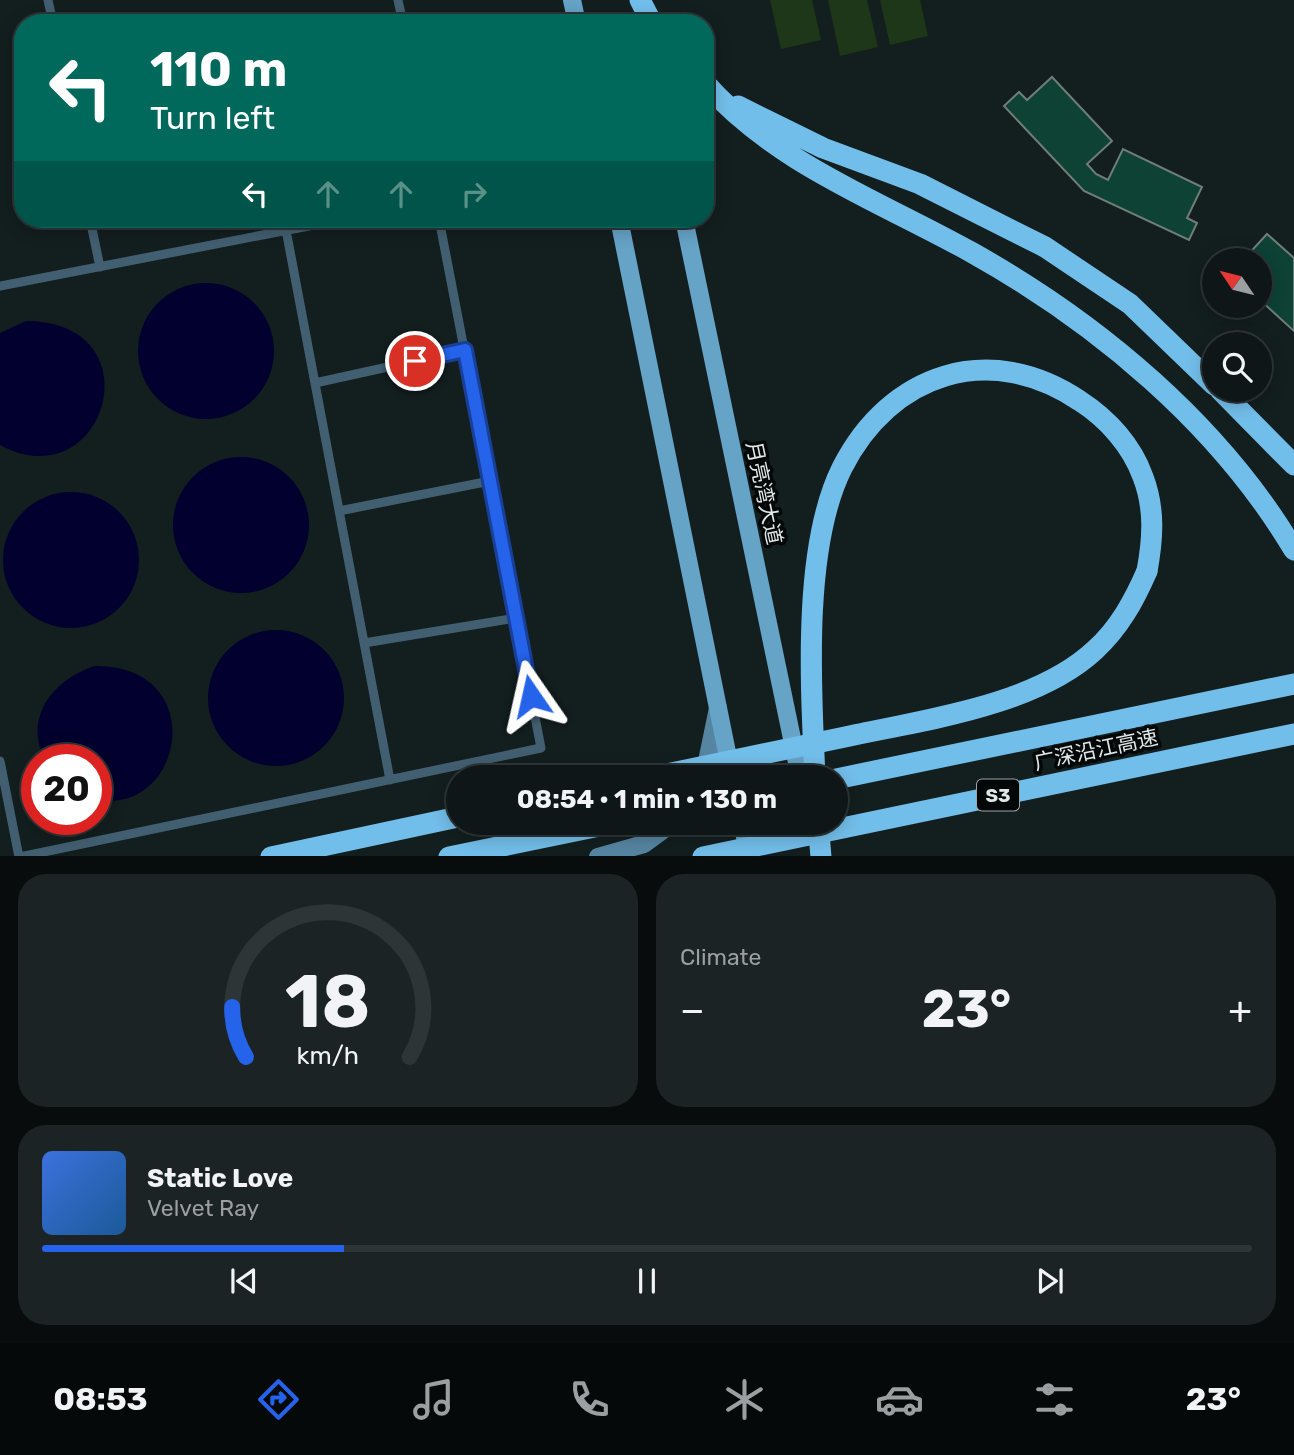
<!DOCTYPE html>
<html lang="en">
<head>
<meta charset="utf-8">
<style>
  body { margin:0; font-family:Rubik,"Noto Sans SC",sans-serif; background:#1c2324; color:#f1f3f6; height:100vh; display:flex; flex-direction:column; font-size:26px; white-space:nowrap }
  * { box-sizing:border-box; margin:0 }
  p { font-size:23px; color:#9b9fa1 }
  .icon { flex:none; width:38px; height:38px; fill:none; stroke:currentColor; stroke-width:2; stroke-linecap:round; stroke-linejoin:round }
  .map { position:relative; height:856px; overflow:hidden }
  .panel { display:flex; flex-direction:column; gap:18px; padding:18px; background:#080c0d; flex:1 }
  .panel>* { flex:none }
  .hud { position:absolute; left:14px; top:14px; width:700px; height:214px; border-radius:28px; box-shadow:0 4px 18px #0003,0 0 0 2px #2e3536; background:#00695c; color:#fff; overflow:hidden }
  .needle { width:46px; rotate:305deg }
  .fabs { position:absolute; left:1202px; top:248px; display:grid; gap:14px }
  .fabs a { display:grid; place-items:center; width:70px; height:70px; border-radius:50%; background:#0e1617; box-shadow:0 4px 18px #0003,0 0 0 2px #2e3536; font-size:35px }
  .speed { position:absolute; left:21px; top:744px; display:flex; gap:14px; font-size:35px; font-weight:700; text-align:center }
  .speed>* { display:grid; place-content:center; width:91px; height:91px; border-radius:50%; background:#0e1617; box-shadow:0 4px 18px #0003,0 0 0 2px #2e3536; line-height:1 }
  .speed .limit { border:10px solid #d22; background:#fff; color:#111 }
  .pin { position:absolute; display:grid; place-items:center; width:60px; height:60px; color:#fff; margin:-30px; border:4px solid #fff; border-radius:50%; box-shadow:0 2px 7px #0007 }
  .me { position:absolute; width:77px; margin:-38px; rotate:349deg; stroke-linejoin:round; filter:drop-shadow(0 0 5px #0008) }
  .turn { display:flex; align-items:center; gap:24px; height:147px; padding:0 21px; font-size:32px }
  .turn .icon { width:91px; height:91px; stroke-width:2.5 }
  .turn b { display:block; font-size:49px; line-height:60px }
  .lanes { display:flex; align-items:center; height:66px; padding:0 21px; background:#0003; justify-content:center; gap:35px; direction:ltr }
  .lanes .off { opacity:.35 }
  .big { font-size:52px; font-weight:700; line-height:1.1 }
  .panel .tile { flex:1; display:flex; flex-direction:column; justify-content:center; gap:10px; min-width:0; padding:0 24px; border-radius:28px; background:#1c2324 }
  .panel .dial { align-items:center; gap:0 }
  .dial svg { height:182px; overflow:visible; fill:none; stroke:#2e3536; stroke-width:7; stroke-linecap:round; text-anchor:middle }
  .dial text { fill:#f1f3f6; stroke:none }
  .song { display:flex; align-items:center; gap:21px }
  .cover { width:84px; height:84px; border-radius:10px; background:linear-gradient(135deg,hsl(220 70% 55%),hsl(210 70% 35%)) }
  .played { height:7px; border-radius:4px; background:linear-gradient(90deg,#2563eb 25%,#2e3536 25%) }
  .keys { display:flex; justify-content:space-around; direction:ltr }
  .heat { display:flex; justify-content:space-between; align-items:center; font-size:38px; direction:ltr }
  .panel .tiles { flex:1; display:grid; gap:18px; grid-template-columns:1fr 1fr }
  .tile:last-child { grid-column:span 2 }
  .trip { position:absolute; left:446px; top:765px; width:402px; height:70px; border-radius:35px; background:#0e1617; box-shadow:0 4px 18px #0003,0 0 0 2px #2e3536; font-weight:700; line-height:70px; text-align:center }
  .menu { display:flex; height:112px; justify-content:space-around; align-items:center; background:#060909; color:#9b9fa1 }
  .menu .icon { width:49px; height:49px }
  .menu .selected { color:#2563eb }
  .menu b { font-size:32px; color:#f1f3f6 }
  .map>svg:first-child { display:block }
  .green { fill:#1e3718 }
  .water { fill:#02002e }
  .building { fill:#0d4235; stroke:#717d79; stroke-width:2 }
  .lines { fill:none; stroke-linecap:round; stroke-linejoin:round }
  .lane { stroke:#425f71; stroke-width:9 }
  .secondary { stroke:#5685a1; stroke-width:18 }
  .primary { stroke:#65a3c7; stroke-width:18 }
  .highway { stroke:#72beea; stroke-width:21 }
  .highway-bridge { stroke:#72beea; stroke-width:21 }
  .route-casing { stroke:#184099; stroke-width:18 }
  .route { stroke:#2563eb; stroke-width:12 }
  .labels { text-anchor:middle; stroke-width:7; stroke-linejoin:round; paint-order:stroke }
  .shield { fill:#040708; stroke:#9da4a5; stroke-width:2 }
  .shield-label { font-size:19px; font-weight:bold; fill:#dfe7e8 }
  .street-label { font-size:21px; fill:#dfe7e8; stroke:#040708 }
</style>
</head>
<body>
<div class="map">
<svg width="1294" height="857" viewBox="0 0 1294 857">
  <rect width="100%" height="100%" fill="#131e1f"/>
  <path class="green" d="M770 0H812L821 40 781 49Z
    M828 0H867L878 47 840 56Z
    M880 0H920L928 36 890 45Z"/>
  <path class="water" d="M138 351a68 68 0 1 1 136 0a68 68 0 1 1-136 0Z
    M26 321C158 321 106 502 0 445V333Z
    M173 525a68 68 0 1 1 136 0a68 68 0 1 1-136 0Z
    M3 560a68 68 0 1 1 136 0a68 68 0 1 1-136 0Z
    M208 698a68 68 0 1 1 136 0a68 68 0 1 1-136 0Z
    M94 666C210 664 186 815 96 800V760L44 759C24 715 54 680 94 666Z"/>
  <path class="building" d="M1052 77 1112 141 1087 164 1096 174 1108 180 1123 149 1202 187 1187 218 1197 223 1189 240 1084 191 1004 106 1019 92 1027 100Z
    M1267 234 1294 258V331L1260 300V261H1227L1235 251 1244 259Z"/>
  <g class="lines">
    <path class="lane" d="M48 0 53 23
      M398 0 403 23
      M90 219 100 267
      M286 230 390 780
      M0 286 345 219
      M315 383 465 350
      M339 511 490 481
      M364 643 516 618
      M0 761 19 857
      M20 857 541 748 439 219"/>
    <path class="secondary" d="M704 776 718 708
      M598 857 644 844 674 822"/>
    <path class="primary" d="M572 0 577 23
      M619 219 732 777
      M684 219 800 777
      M742 822 749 857"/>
    <path class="highway" d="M640 0 652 23
      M705 83C778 165 878 200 971 252 1098 323 1219 424 1294 550
      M738 106 823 148 920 184 1045 247 1130 304 1214 385
      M1220 390 1294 465
      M815 777C811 689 802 548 842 468 890 373 990 340 1080 401 1108 419 1132 446 1143 477 1155 508 1153 539 1147 571
      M836 779 1294 684
      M818 822 821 857
      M271 857 458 817
      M449 857 619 822"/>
    <path class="highway-bridge" d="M652 777C716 764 781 750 845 737 923 720 1035 706 1095 650 1119 628 1134 601 1147 571
      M703 857 1294 734"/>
  </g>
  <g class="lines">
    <defs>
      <path id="route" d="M415 361 465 350 531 696"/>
    </defs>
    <use href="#route" class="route-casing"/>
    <use href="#route" class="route"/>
  </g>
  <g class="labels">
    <rect class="shield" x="977" y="779.5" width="42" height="31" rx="5"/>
    <g class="shield-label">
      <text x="998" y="802">S3</text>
    </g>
    <g class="street-label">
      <text transform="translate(764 493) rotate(78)" y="7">月亮湾大道</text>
      <text transform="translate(1096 750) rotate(-12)" y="7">广深沿江高速</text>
    </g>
  </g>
</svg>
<div class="fabs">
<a><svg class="needle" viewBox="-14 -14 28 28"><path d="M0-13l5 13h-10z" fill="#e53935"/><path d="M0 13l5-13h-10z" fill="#9b9fa1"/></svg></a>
<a><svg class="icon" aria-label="search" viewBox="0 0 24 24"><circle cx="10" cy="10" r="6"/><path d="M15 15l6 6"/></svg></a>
</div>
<div class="speed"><div class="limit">20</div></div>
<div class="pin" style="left:415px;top:361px;background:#d93025"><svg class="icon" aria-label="arrive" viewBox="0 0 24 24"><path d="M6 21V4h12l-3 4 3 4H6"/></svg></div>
<svg class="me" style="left:531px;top:696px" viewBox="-20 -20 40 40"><path d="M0-17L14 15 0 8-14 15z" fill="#2563eb" stroke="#fff" stroke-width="4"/></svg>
<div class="trip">08:54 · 1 min · 130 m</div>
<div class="hud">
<div class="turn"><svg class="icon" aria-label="left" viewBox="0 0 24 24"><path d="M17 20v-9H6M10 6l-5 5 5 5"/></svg><div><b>110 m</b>Turn left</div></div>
<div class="lanes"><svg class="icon" aria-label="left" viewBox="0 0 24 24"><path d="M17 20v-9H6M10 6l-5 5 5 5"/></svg><svg class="icon off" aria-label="ahead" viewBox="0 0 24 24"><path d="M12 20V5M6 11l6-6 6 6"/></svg><svg class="icon off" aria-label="ahead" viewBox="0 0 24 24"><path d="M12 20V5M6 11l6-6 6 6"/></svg><svg class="icon off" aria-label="right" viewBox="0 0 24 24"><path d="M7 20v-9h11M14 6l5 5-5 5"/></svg></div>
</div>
</div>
<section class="panel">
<div class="tiles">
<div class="tile dial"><svg viewBox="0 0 100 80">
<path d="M14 69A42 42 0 1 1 86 69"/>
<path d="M14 69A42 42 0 0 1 8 47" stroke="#2563eb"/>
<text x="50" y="56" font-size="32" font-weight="700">18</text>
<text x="50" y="72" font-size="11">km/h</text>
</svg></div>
<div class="tile"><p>Climate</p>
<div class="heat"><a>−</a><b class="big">23°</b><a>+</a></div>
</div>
<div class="tile">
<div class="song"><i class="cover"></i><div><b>Static Love</b><p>Velvet Ray</p></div></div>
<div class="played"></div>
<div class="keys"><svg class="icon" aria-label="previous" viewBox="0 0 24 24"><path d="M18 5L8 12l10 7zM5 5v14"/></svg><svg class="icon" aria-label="pause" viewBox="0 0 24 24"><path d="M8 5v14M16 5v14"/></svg><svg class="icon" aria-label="next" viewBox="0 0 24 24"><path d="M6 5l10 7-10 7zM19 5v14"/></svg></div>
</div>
</div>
</section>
<nav class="menu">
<b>08:53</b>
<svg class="icon selected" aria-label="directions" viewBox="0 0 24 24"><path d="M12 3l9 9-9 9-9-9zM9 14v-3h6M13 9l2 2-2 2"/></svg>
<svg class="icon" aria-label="music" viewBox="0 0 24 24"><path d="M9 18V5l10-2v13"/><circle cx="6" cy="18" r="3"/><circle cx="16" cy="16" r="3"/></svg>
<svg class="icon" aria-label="phone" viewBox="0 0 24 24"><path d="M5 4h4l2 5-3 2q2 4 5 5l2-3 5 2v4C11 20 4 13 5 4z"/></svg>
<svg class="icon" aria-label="climate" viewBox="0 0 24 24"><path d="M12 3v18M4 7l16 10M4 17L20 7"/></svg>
<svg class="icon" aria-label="car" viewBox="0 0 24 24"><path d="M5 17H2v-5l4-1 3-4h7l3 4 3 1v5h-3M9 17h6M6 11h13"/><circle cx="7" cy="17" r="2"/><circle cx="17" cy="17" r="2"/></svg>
<svg class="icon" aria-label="filters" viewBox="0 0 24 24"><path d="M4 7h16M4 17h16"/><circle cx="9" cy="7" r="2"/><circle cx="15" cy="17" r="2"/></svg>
<b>23°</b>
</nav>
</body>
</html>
